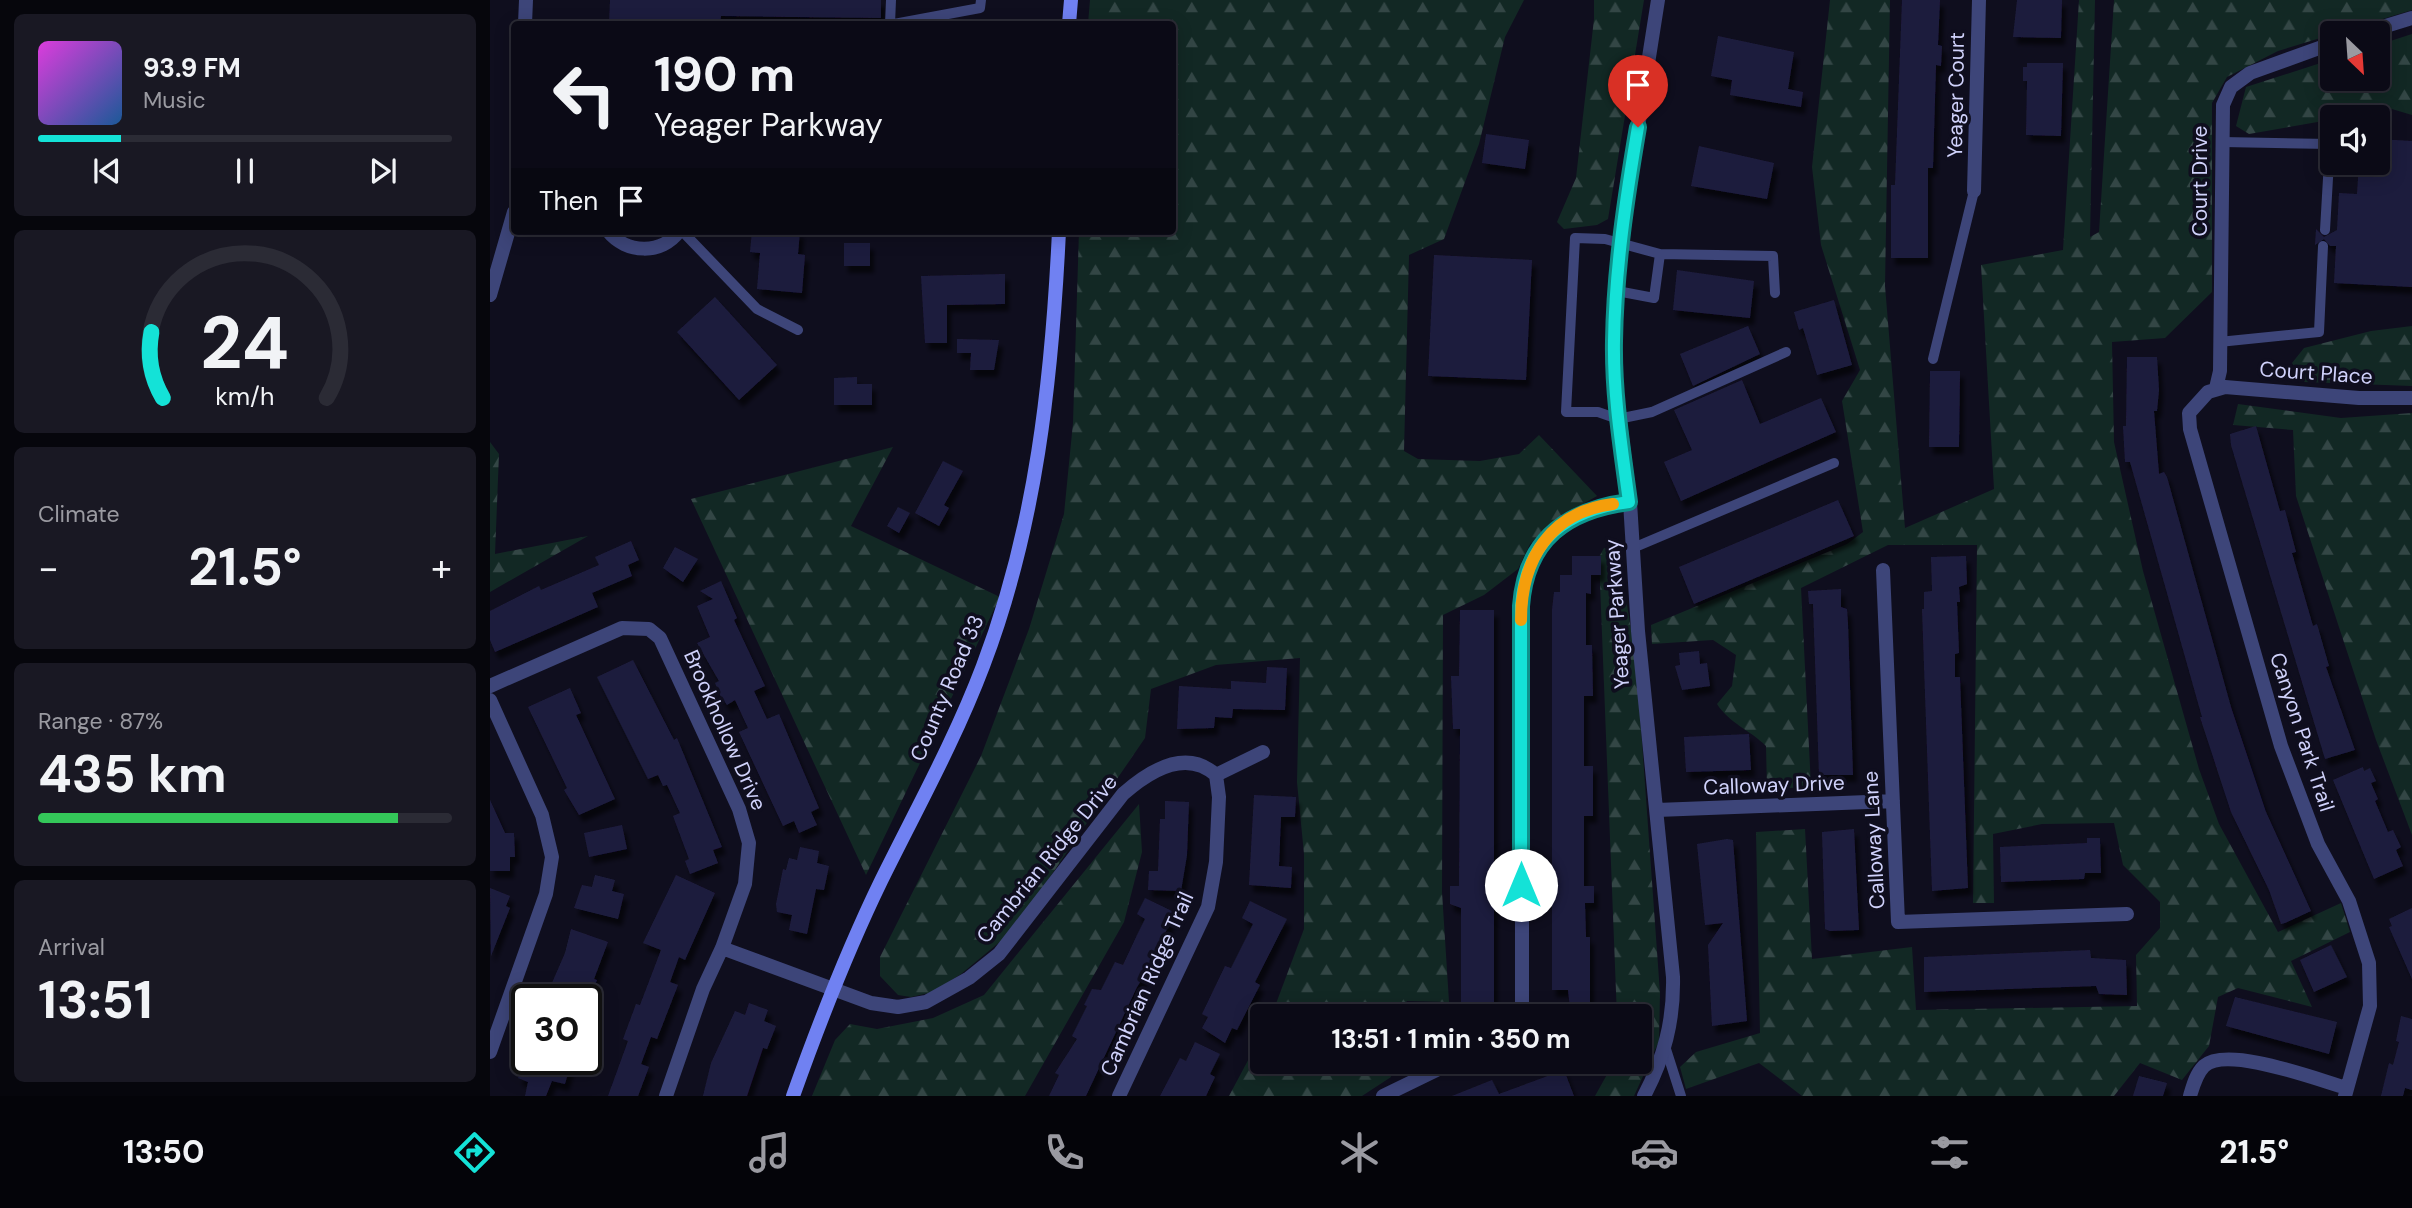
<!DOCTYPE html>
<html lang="en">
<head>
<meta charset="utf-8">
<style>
  body { margin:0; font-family:"DM Sans",sans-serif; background:#191823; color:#f1f3f6; height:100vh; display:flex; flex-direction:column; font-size:26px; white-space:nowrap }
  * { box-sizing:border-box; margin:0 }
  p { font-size:23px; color:#9a9aa1 }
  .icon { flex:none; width:38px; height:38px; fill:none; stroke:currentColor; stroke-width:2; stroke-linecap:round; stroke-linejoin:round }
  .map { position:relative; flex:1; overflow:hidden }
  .details { display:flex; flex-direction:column; gap:14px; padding:14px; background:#06060c; width:490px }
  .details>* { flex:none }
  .top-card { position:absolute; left:21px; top:21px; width:665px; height:214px; border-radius:7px; box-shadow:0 4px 18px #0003,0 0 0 2px #2b2b35; background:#0b0a16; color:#f1f3f6; overflow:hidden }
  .needle { width:46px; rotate:155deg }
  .buttons { position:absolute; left:1830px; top:21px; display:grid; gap:14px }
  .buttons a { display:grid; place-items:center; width:70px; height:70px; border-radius:7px; background:#0b0a16; box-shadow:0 4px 18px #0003,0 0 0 2px #2b2b35; font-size:35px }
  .speed { position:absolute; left:21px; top:984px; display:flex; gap:14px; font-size:35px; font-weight:700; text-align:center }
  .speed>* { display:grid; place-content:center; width:91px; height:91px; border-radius:50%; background:#0b0a16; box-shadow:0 4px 18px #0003,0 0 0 2px #2b2b35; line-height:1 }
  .speed .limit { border:4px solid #111; border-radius:10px; background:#fff; color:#111 }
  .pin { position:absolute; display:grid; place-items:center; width:60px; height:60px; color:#fff; margin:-72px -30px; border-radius:50% 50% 50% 0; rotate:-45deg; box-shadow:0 0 7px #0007 }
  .pin .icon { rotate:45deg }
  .me { position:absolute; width:77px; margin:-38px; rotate:0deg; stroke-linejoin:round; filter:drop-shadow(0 0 5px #0008) }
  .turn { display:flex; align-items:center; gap:24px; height:147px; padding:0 28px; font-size:32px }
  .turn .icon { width:91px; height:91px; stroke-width:2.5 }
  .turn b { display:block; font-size:49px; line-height:60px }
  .then { display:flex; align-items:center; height:66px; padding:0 28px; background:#0003; gap:14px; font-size:26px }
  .big { font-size:52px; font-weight:700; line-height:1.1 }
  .details .card { flex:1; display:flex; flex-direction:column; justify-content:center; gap:10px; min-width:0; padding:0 24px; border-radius:10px; background:#191823 }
  .details .dial { align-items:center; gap:0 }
  .dial svg { height:182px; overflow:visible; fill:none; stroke:#2b2b35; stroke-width:7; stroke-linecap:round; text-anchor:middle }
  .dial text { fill:#f1f3f6; stroke:none }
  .song { display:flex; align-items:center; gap:21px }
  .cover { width:84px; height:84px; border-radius:10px; background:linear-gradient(135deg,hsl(300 70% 55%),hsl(210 70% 35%)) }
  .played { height:7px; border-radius:4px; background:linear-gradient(90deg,#14e2d7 20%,#2b2b35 20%) }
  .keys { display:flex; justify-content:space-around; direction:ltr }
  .heat { display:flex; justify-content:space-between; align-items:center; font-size:38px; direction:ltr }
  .charge { height:10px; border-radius:5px; background:linear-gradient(90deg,#34c759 87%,#2b2b35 0) }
  .trip { position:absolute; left:760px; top:1004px; width:402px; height:70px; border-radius:7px; background:#0b0a16; box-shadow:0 4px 18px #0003,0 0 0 2px #2b2b35; font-weight:700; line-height:70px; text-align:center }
  .menu { display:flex; height:112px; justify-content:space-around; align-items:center; background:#040409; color:#9a9aa1 }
  .menu .icon { width:49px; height:49px }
  .menu .active { color:#14e2d7 }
  .menu b { font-size:32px; color:#f1f3f6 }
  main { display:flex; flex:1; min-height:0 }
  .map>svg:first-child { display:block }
  .forest { fill:url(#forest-firs) }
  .building { fill:#1e1c3e; filter:url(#shadow) }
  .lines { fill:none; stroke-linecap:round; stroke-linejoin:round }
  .lane { stroke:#3d4579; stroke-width:10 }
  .street { stroke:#3d4579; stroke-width:14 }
  .secondary { stroke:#7081f2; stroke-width:14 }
  .route-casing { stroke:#0d938c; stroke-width:18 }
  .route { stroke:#14e2d7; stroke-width:12 }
  .slow { stroke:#f59e0b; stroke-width:12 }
  .labels { text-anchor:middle; stroke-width:7; stroke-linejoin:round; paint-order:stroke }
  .street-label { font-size:21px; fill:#d0d2fb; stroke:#0f0e1e }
</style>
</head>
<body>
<main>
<section class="details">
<div class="card">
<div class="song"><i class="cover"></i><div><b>93.9 FM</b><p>Music</p></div></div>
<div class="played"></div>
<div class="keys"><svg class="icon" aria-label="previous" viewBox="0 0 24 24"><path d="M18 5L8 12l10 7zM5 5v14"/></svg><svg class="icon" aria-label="pause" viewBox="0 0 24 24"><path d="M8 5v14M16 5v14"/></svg><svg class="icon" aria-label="next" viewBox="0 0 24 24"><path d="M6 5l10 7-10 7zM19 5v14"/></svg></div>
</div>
<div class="card dial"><svg viewBox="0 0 100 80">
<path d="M14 69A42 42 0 1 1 86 69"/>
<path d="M14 69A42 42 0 0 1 9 40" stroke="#14e2d7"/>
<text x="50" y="56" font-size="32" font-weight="700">24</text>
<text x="50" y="72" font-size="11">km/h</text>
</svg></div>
<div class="card"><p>Climate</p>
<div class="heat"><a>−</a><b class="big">21.5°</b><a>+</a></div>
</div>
<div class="card"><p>Range · 87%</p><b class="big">435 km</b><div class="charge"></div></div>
<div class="card"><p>Arrival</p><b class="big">13:51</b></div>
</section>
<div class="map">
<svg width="1922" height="1096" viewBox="0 0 1922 1096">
  <defs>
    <pattern id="forest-firs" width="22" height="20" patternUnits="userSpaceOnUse" patternTransform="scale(1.75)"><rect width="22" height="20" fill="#122824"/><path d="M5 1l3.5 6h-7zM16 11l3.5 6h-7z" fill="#334645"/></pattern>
    <filter id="shadow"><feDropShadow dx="4" dy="7" stdDeviation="2" flood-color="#0009"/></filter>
  </defs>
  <rect width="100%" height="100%" fill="#0f0e1e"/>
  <path class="forest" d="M600 0H1034L1015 37 989 144 954 239 919 255 914 451 928 459 990 461 1029 454 1049 435 1107 496 1066 519 1040 544 1028 569 994 595 953 615 952 892 959 1002 917 1001 907 1017H781L814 929V854L807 782 810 658 726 665 661 689 655 738 523 931 471 974 443 992 421 997 408 995 390 976V957L491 756 539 629 574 514 583 423 589 231H682V24H598Z
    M1104 0H1154L1118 219 1107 225 1074 229 1067 222 1086 178 1104 19Z
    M1340 0H1400L1395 286 1415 528 1504 489 1491 265 1573 250 1589 0H1605L1600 237 1609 232 1624 0H1922V10L1788 51 1737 77 1722 103V292L1675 338 1622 342 1624 442 1653 571 1709 769 1729 824 1788 932 1851 903 1860 932 1801 961 1822 1007 1748 988 1728 997 1719 1046 1692 1080 1650 1063 1624 1096H1312L1269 1063 1196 1089 1190 1067 1206 1052 1270 1033 1266 832 1315 829 1322 959 1422 947 1426 1010 1647 1006 1646 955 1670 928V902L1633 865 1624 823 1552 824 1503 834 1504 903H1483L1487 545H1398L1311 588 1321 787 1277 789 1276 746C1260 730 1239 723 1227 704L1242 686 1246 655 1223 640 1162 644 1161 625 1357 544 1373 532 1352 401 1370 370 1331 245 1322 167Z
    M1922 34V115L1902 109 1759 134 1746 126 1756 87 1843 59V79H1888V45Z
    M1922 326V386L1814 382 1802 363 1814 348 1881 331Z
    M1748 404 1851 418 1922 413V835L1886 740 1806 496 1803 430 1743 425Z
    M0 442 9 454 5 554 98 536 0 592Z
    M403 447 361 526 510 597 376 875 201 499Z
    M1114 548 1128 551 1146 659 1170 993 1169 1041 1144 1096H1105L1124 1062H1150V1017H1127L1109 557Z
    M649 804 652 852 634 922 535 1096H322L345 1040 360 1024 387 1029 443 1018 494 995Z
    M772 1034V1062H900L901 1077 872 1096H739Z"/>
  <path class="building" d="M120 0H391V18L231 16 230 24H119Z
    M1412 0H1450L1448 45 1452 46 1451 66 1446 65 1443 168H1438V258H1401V185H1405Z
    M1527 0H1572L1571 38 1523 37Z
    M1228 36 1304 52 1298 89 1313 92 1311 107 1240 95 1242 80 1221 76Z
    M1537 63H1573L1571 136 1536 135 1537 81H1533V67H1537Z
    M996 134 1039 140 1035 169 992 163Z
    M1888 139 1922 141V287L1844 283 1846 246H1840L1834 239 1825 245 1826 229 1834 237 1847 230 1849 193 1867 194 1869 163H1888Z
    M1209 146 1284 163 1277 199 1201 186Z
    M262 231H310L308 254 315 255 312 293 267 289 270 253 260 252Z
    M354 243H380V266H354Z
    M944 255 1042 260 1036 380 938 376Z
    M1187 270 1264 281 1260 318 1183 310Z
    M515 274V304L457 305V343H435L431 276Z
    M225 297 287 365 249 400 187 332Z
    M1344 300 1362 365 1327 375 1313 328 1309 330 1304 312Z
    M1258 326 1270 354 1203 386 1190 354Z
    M467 339 509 340 504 370H480L481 353H467Z
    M1637 357H1667L1669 390 1667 411H1664L1669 474 1674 472 1677 477 1741 707 1776 812 1821 911 1795 923 1791 924 1779 890 1741 812 1710 717H1712L1640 462H1635L1633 426H1636Z
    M1440 371H1470L1469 447H1439Z
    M367 377V384H382V405H344V378Z
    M1252 380 1270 424 1331 398 1346 432 1191 501 1174 462 1202 450 1184 410Z
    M1766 426 1790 511 1795 510 1806 552 1802 553 1823 626 1827 624 1839 666 1836 667 1865 750 1835 759 1741 445 1740 434Z
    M453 461 473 471 454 505 459 508 449 526 425 513Z
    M1348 500 1364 536 1204 604 1189 567Z
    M408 507 420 513 409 533 397 526Z
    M141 541 149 560 138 565 142 576 102 593 108 607 5 652 0 640V611L49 586 51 590 109 565 105 557Z
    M185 547 208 559 193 582 173 568Z
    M1082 556H1111V575H1101V594L1096 593V645H1102L1103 696H1094V766H1103V816H1094V886H1104V903H1095L1096 937H1100V1017H1081L1078 990H1062V610L1064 592H1070V575H1082Z
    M1476 556 1477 584 1469 587 1470 602H1467L1469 653 1465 654V677H1470L1478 888 1442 891 1432 609H1434V592L1442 591 1441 557Z
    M231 581 247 618 244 620 275 686 264 691 277 719 289 714 329 808 321 812 327 825 309 833 304 821 293 826 249 732 258 728 245 700 237 705 230 695 225 683 229 681 207 643 220 637 207 606 223 599 210 591Z
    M1351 589V607L1357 609 1358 624 1363 775H1329L1323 604H1319L1318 591Z
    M970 610H1004V1008H971V908L960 904V886H969L970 729H963L961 676H969Z
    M1209 651 1210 664 1217 663 1220 686 1192 690 1185 666 1190 665 1189 653Z
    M143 660 184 740 187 738 232 847 223 850 228 863 200 874 195 861 199 859 183 816 190 813 177 785 173 786 168 775 158 779 107 677Z
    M777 667 797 668 795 710 743 709 742 718 725 717 724 728 687 729 689 686 741 689V681L776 683Z
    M80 688 91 713 86 715 125 799 89 815 74 790 77 788 38 707Z
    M1259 734 1261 770 1196 772 1194 737Z
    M1873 767 1874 771 1880 768 1886 781 1881 783 1888 799 1885 801 1898 832 1903 830 1911 847 1906 850 1913 866 1884 879 1843 780Z
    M764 795 806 797 805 817H791L789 866 802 867 801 888 759 885Z
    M0 800 15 833H24L25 857H20V871H0Z
    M675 801 699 802 697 855 691 891 658 890 659 871H668L670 819H675Z
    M132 825 137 849 99 857 94 833Z
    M1364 829 1369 930 1340 931 1335 929 1332 832Z
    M1597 838H1610L1611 873H1595L1594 879 1511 882 1510 847 1597 843Z
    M1237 839 1243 840 1257 1021 1222 1026 1218 945 1233 923 1215 925 1207 844Z
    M310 847 329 851 327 863 339 866 334 890 326 889 317 934 299 930 302 915 287 912 286 904 293 869 296 870 299 858 307 860Z
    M105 875 125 880 122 891 134 894 128 919 84 908 92 885 102 887Z
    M186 875 225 893 195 960 189 957 180 982 188 985 167 1039 161 1037 151 1064 159 1067 148 1096H118L138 1041 133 1039 146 1004 150 1005 171 950 153 943Z
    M0 888 20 896 16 906 20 908 1 956Z
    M655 898 684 912 664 960 647 987 596 1096H559L569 1075 565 1073 587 1039 582 1036 597 1006 594 1005 602 989 611 990 625 962 633 965 647 935 655 919 647 914Z
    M760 901 797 919 765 982 770 985 747 1030 742 1028 735 1043 712 1028 718 1017 712 1014 735 966 741 968 763 924 752 918Z
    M1922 908V979L1899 927 1902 926 1899 919Z
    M81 929 118 942 104 979 107 980 100 999H55L75 953Z
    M1841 945 1857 977 1824 992 1810 960Z
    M1600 950 1601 958 1636 960 1637 995 1609 994 1606 986 1434 992V957Z
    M1745 997 1847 1022 1839 1054 1736 1026Z
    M259 1003 278 1010 274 1021 286 1026 277 1049 273 1048 257 1096H213L221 1063 240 1022 245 1011 255 1015Z
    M1911 1016 1922 1019V1090L1915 1088 1913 1096H1891L1899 1063 1903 1065 1909 1042 1906 1041Z
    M705 1042 730 1054 720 1074 725 1077 716 1096H670L690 1058 696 1061Z
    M36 1059H57L80 1066 75 1084 62 1081 56 1096H35L38 1082 28 1078Z
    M1074 1070 1084 1096H962L1002 1080 1009 1094Z
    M1649 1076 1677 1083 1673 1096H1643Z"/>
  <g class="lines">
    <path class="lane" d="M400 24 401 0
      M404 24 490 8 491 0
      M1733 142 1840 144 1835 230
      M192 231 267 309 308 330
      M1170 254 1283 256 1285 293
      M1127 291 1164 298 1170 254 1115 239 1085 238 1076 412H1108L1128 419 1162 412 1296 352
      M1729 342 1829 332 1833 246
      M1443 359 1484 191
      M1143 548 1344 463
      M1175 1046 1191 1096"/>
    <path class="street" d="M35 24 36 0
      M1873 33 1922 18
      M1484 191 1489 0
      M118 231C136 254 172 255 189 231
      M0 295 24 212
      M1726 388 1730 371 1733 105 1741 87 1760 73 1843 43
      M1393 570 1408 922 1637 914
      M0 686 132 628 159 629 170 638 249 809 259 843 255 884 232 948 213 989 176 1096
      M0 700 52 815 62 857 56 894 0 1052
      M1167 810 1403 801
      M232 948 381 1003 408 1007 436 1002 479 978 509 954 633 794C659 771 696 748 726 775
      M1032 1017V589C1044 534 1087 509 1140 502
      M629 1096 718 907 726 862 729 797 726 775 773 752
      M893 1096 963 1062
      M1154 1096C1174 1058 1184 1021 1183 977L1148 631 1140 502 1124 373 1125 302 1140 178 1168 0
      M1700 1096C1703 1086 1706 1074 1714 1066 1737 1045 1828 1080 1857 1088
      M1855 1096 1880 1006 1879 963 1859 901 1828 844 1791 746 1700 429 1699 413 1718 392 1735 387 1869 398H1922"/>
    <path class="secondary" d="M579 24 581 0
      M303 1096C329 1023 357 951 391 881 426 810 465 740 493 666 546 527 562 379 569 231"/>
  </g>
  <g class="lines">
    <defs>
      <path id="route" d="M1031 885V606C1036 539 1077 510 1139 502 1132 449 1123 395 1124 341 1125 270 1136 197 1148 127"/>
    </defs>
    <use href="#route" class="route-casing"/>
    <use href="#route" class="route"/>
    <path class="slow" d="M1031 620C1031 560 1060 512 1123 504"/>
  </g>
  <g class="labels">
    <g class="street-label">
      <text transform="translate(1466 95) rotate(-89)" y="7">Yeager Court</text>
      <text transform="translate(1710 181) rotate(-90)" y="7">Court Drive</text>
      <text transform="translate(1826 373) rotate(4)" y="7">Court Place</text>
      <text transform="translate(1127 614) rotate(-94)" y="7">Yeager Parkway</text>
      <text transform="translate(457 688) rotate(-67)" y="7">County Road 33</text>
      <text transform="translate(235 730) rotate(66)" y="7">Brookhollow Drive</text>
      <text transform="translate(1812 732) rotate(72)" y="7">Canyon Park Trail</text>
      <text transform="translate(1284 785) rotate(-2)" y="7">Calloway Drive</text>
      <text transform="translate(1384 840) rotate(-93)" y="7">Calloway Lane</text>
      <text transform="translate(557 859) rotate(-51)" y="7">Cambrian Ridge Drive</text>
      <text transform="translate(657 984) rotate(-66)" y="7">Cambrian Ridge Trail</text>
    </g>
  </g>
</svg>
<div class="buttons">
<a><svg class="needle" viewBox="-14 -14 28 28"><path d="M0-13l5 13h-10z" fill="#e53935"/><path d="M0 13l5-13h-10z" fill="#9a9aa1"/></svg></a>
<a><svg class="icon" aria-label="sound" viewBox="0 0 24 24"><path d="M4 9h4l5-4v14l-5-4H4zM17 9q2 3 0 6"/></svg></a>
</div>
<div class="speed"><div class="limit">30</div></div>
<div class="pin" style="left:1148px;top:127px;background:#d93025"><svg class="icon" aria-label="arrive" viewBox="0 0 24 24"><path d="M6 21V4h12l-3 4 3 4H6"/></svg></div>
<svg class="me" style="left:1031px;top:885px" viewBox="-20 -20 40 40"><circle r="19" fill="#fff"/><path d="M0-13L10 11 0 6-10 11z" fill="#14e2d7"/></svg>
<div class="trip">13:51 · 1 min · 350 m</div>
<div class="top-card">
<div class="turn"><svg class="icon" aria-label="left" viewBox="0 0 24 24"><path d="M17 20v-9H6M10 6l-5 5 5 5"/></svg><div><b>190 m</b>Yeager Parkway</div></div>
<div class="then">Then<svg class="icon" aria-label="arrive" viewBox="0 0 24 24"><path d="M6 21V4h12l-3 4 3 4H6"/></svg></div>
</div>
</div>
</main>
<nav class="menu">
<b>13:50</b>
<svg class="icon active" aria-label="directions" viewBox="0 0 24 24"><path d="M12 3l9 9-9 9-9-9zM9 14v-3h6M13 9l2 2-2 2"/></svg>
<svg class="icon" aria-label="music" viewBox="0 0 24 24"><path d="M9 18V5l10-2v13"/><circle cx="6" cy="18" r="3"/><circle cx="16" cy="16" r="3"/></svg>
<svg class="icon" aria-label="phone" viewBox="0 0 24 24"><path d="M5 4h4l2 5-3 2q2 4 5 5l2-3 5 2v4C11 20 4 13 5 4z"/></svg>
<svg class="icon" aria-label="climate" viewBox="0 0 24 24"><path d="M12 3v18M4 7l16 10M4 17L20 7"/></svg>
<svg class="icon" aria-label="car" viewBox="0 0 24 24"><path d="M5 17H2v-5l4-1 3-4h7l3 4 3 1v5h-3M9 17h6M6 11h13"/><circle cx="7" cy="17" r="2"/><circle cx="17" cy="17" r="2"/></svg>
<svg class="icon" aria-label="filters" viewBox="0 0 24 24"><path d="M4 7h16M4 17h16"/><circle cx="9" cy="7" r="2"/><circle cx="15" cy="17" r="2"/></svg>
<b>21.5°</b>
</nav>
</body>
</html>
